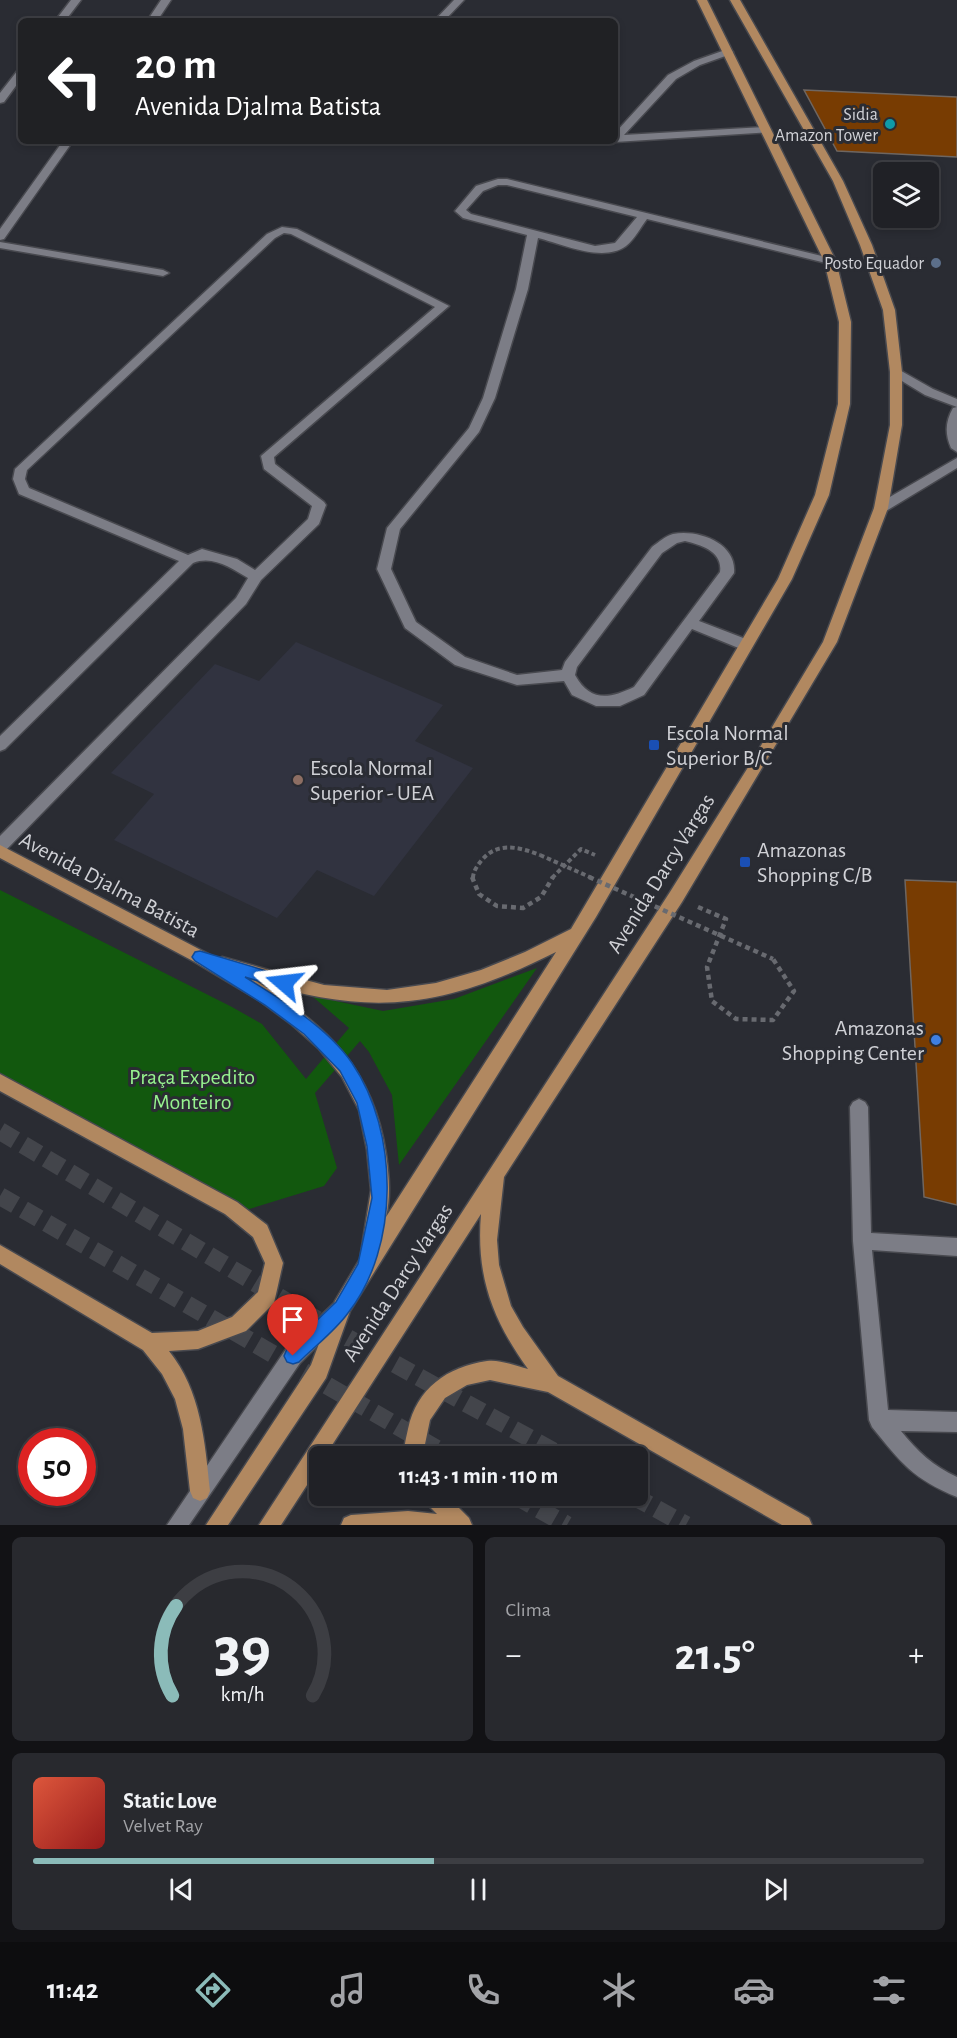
<!DOCTYPE html>
<html lang="pt">
<head>
<meta charset="utf-8">
<style>
  body { margin:0; font-family:"Alegreya Sans",sans-serif; background:#28292e; color:#f1f3f6; height:100vh; display:flex; flex-direction:column; font-size:22px; white-space:nowrap }
  * { box-sizing:border-box; margin:0 }
  p { font-size:20px; color:#a2a3a7 }
  .icon { flex:none; width:33px; height:33px; fill:none; stroke:currentColor; stroke-width:2; stroke-linecap:round; stroke-linejoin:round }
  .map { position:relative; height:1525px; overflow:hidden }
  .sheet { display:flex; flex-direction:column; gap:12px; padding:12px; background:#121215; flex:1 }
  .sheet>* { flex:none }
  .hud { position:absolute; left:18px; top:18px; width:600px; height:126px; border-radius:9px; box-shadow:0 3px 9px #0003,0 0 0 2px #3d3e43; background:#202124; color:#fff; overflow:hidden }
  .controls { position:absolute; left:873px; top:162px; display:grid; gap:12px }
  .controls a { display:grid; place-items:center; width:66px; height:66px; border-radius:9px; background:#202126; box-shadow:0 3px 9px #0003,0 0 0 2px #3d3e43; font-size:30px }
  .speed { position:absolute; left:18px; top:1428px; display:flex; gap:12px; font-size:30px; font-weight:700; text-align:center }
  .speed>* { display:grid; place-content:center; width:78px; height:78px; border-radius:50%; background:#202126; box-shadow:0 3px 9px #0003,0 0 0 2px #3d3e43; line-height:1 }
  .speed .limit { border:9px solid #d22; background:#fff; color:#111 }
  .pin { position:absolute; display:grid; place-items:center; width:51px; height:51px; color:#fff; margin:-62px -26px; border-radius:50% 50% 50% 0; rotate:-45deg; box-shadow:0 0 6px #0007 }
  .pin .icon { rotate:45deg }
  .me { position:absolute; width:66px; margin:-33px; rotate:287deg; stroke-linejoin:round; filter:drop-shadow(0 0 4px #0008) }
  .turn { display:flex; align-items:center; gap:21px; height:126px; padding:0 18px; font-size:27px }
  .turn .icon { width:78px; height:78px; stroke-width:2.5 }
  .turn b { display:block; font-size:42px; line-height:51px }
  .big { font-size:45px; font-weight:600; line-height:1.1 }
  .sheet .card { flex:1; display:flex; flex-direction:column; justify-content:center; gap:9px; min-width:0; padding:0 21px; border-radius:9px; background:#28292e }
  .sheet .dial { align-items:center; gap:0 }
  .dial svg { height:156px; overflow:visible; fill:none; stroke:#3d3e43; stroke-width:7; stroke-linecap:round; text-anchor:middle }
  .dial text { fill:#f1f3f6; stroke:none }
  .song { display:flex; align-items:center; gap:18px }
  .cover { width:72px; height:72px; border-radius:9px; background:linear-gradient(135deg,hsl(10 70% 55%),hsl(0 70% 35%)) }
  .played { height:6px; border-radius:3px; background:linear-gradient(90deg,#8bbbb9 45%,#3d3e43 45%) }
  .keys { display:flex; justify-content:space-around; direction:ltr }
  .heat { display:flex; justify-content:space-between; align-items:center; font-size:33px; direction:ltr }
  .sheet .tiles { flex:1; display:grid; gap:12px; grid-template-columns:1fr 1fr }
  .card:last-child { grid-column:span 2 }
  .trip { position:absolute; left:309px; top:1446px; width:339px; height:60px; border-radius:9px; background:#202126; box-shadow:0 3px 9px #0003,0 0 0 2px #3d3e43; font-weight:600; line-height:60px; text-align:center }
  .dock { display:flex; height:96px; justify-content:space-around; align-items:center; background:#0d0d0f; color:#a2a3a7 }
  .dock .icon { width:42px; height:42px }
  .dock .current { color:#8bbbb9 }
  .dock b { font-size:27px; color:#f1f3f6 }
  .map>svg:first-child { display:block }
  .built { fill:#313340 }
  .green { fill:#12580e }
  .building { fill:#783c02; stroke:#6e6661; stroke-width:1.5 }
  .lines { fill:none; stroke-linecap:round; stroke-linejoin:round }
  .major-tunnel { stroke:#43454b; stroke-width:18; stroke-dasharray:18 9; stroke-linecap:butt }
  .minor-casing { stroke:#48494f; stroke-width:3 }
  .major-casing { stroke:#48494f; stroke-width:3 }
  .path-far1 { stroke:#686a70; stroke-width:4; stroke-dasharray:4.5 3; stroke-linecap:butt }
  .path { stroke:#686a70; stroke-width:4.5; stroke-dasharray:5 4; stroke-linecap:butt }
  .minor { fill:#7c7d86; fill-rule:evenodd }
  .major { fill:#b18860; fill-rule:evenodd }
  .path-bridge-far1 { stroke:#686a70; stroke-width:4; stroke-dasharray:4.5 3; stroke-linecap:butt }
  .path-bridge { stroke:#686a70; stroke-width:4.5; stroke-dasharray:5 4; stroke-linecap:butt }
  .route { fill:#1a73e8; stroke:#114b97; stroke-width:1.5 }
  .culture-dot { fill:#0f9aa8; stroke:#2a2c33; stroke-width:2 }
  .service-dot { fill:#5c6f8a; stroke:#2a2c33; stroke-width:2 }
  .transit-dot { fill:#1a4fb4; stroke:#2a2c33; stroke-width:2 }
  .education-dot { fill:#8d6e63; stroke:#2a2c33; stroke-width:2 }
  .shop-dot { fill:#3f7fe0; stroke:#2a2c33; stroke-width:2 }
  .labels { text-anchor:middle; stroke-width:6; stroke-linejoin:round; paint-order:stroke }
  .far-poi-label { font-size:18px; fill:#d0d1d6; stroke:#2a2c33; text-anchor:end }
  .poi-label { font-size:22px; fill:#d0d1d6; stroke:#2a2c33; text-anchor:start }
  .street-label { font-size:22px; fill:#d0d1d6; stroke:#2a2c33 }
  .park-label { font-size:22px; fill:#97f38f; stroke:#2a2c33 }
</style>
</head>
<body>
<div class="map">
<svg width="957" height="1525" viewBox="0 0 957 1525">
  <rect width="100%" height="100%" fill="#2a2c33"/>
  <path class="built" d="M296 642 443 705 415 741 473 768 374 896 317 870 277 918 114 840 154 794 111 773 215 664 259 681Z"/>
  <path class="green" d="M0 890 232 1007 262 1024 306 1079 349 1028 312 996 383 1011 454 999 537 968 399 1165 392 1095 369 1052 360 1041 315 1093 337 1168 324 1186 246 1210 0 1082Z"/>
  <path class="building" d="M804 90 957 97V157L837 151Z
    M905 880 957 882V1205L924 1197Z"/>
  <g class="lines">
    <path class="major-tunnel" d="M0 1131 346 1337 562 1456
      M0 1196 449 1456
      M516 1496 567 1525
      M633 1496 686 1525"/>
    <defs>
      <path id="minor" d="M71 0H81L65 21H55Z
        M161 0H171L157 21H147Z
        M454 0H464L444 21H434Z
        M728 49 733 52 731 54 700 65 676 79 624 135 766 127 771 130 770 132 615 142 611 141H615V133L668 75 694 61Z
        M21 69V79L4 102 0 103V93L18 70Z
        M63 141H73L4 239 0 240V229Z
        M498 179H507L834 259 836 261 830 264 647 219C640 228 635 239 626 246 603 263 562 244 538 238L528 289 495 398 479 432 400 529 391 569 416 622 465 657 517 675 562 670 565 662 652 547C659 542 665 536 673 534 698 529 737 543 734 573L699 621 751 641 753 645 751 649H741L692 629 644 695 620 706H596L572 695 564 681 517 685 455 665 405 628 377 569 387 528 469 428 483 398 516 289 527 235 463 218 455 211 476 186ZM498 185H507L637 217 615 243 595 246 471 214 466 210 483 191ZM685 541C702 545 723 552 720 572L634 687C609 699 590 702 575 675L577 667 662 553 677 543Z
        M282 227 297 229 449 306 274 457 275 464 324 502 326 505 319 524 261 580 246 604 6 850 0 852V836L236 598 248 578C231 568 213 555 193 563L5 749 0 751V736L179 561 19 494 13 479 15 469 267 234ZM284 233 291 234 435 307 261 456 264 469 312 506 308 519 255 570 237 559 202 549 188 555 29 488 25 479 27 470 275 238Z
        M0 242 163 270 169 273 163 276 0 248Z
        M896 368 933 389 957 399V407L925 395 892 375V369Z
        M957 407V452L951 448C945 434 945 422 953 408Z
        M957 458V468L886 511H876L874 508 876 505Z
        M859 1099 865 1102 868 1107 871 1233 957 1238V1256L872 1250 888 1410 957 1412V1432L901 1431C917 1451 933 1466 957 1477V1497C913 1479 901 1463 872 1427L869 1420 853 1241 850 1107 853 1102Z
        M340 1301 347 1304 350 1310 347 1316 300 1363 189 1525H167L286 1349 333 1304Z"/>
      <path id="major" d="M697 0H707L836 261 851 322 850 404 829 495 792 579 596 917 350 1311 326 1378 228 1525H206L311 1365 335 1301 360 1259 371 1190 367 1150 359 1110 342 1077 319 1049 291 1024 260 1001 193 961 0 858V845L218 959 222 957 324 985 387 990 436 983 481 970 525 952 571 929 778 579 815 495 838 404 839 322 824 261ZM556 952 386 1217C391 1196 389 1175 386 1154 373 1068 326 1025 256 981 374 1018 446 1007 556 952Z
        M730 0H740L843 181 872 245 895 310 902 372V425L888 508 837 642 682 902 504 1177 497 1240 499 1265 511 1306 523 1327 558 1376 809 1518 812 1525H782L548 1392 490 1380 467 1385 445 1398 430 1420 424 1449 426 1456H406C403 1447 406 1439 408 1429 417 1388 447 1367 487 1361 499 1359 516 1366 528 1369 492 1319 476 1276 481 1214L325 1456H320V1465L281 1525H259L670 892 747 769 823 642 874 508 890 425V372L883 310 860 245 833 181Z
        M0 1074 237 1202 267 1225 283 1263 274 1303 246 1331 198 1349 169 1351C201 1391 205 1442 210 1491L207 1498 200 1501 193 1498 190 1491 183 1429 175 1399 162 1374 143 1350 0 1264V1245L152 1333 198 1331 232 1317 258 1292 265 1263 253 1237 225 1214 0 1091Z
        M423 1496H447L469 1518 472 1525H341L344 1518 351 1515 408 1511 437 1514 426 1503Z"/>
    </defs>
    <use href="#minor" class="minor-casing"/>
    <use href="#major" class="major-casing"/>
    <path class="path-far1" d="M473 878C473 872 477 866 481 861 497 841 519 847 540 855
      M552 878 581 849 595 855"/>
    <path class="path" d="M472 877 479 894 497 906 523 908 541 897 553 877
      M698 907 726 919 707 967 712 1001 736 1019 773 1020 794 991 773 959"/>
    <use href="#minor" class="minor"/>
    <use href="#major" class="major"/>
    <path class="path-bridge-far1" d="M540 855 592 878"/>
    <path class="path-bridge" d="M589 877 773 959"/>
  </g>
  <path class="route" d="M200 951 290 978 292 983 290 987 284 989 245 977C281 999 328 1028 352 1063 399 1132 400 1247 348 1313 335 1331 315 1346 299 1362L293 1364 287 1362 284 1356 287 1349 336 1302 358 1264 372 1198 367 1146 357 1103 340 1071 304 1034 265 1005 195 961 192 957 195 952Z"/>
  <circle class="culture-dot" cx="890" cy="124" r="6"/>
  <circle class="service-dot" cx="936" cy="263" r="6"/>
  <g class="transit-dot">
    <rect x="648" y="739" width="12" height="12" rx="3"/>
    <rect x="739" y="856" width="12" height="12" rx="3"/>
  </g>
  <circle class="education-dot" cx="298" cy="780" r="6"/>
  <circle class="shop-dot" cx="936" cy="1040" r="6"/>
  <g class="labels">
    <g class="far-poi-label">
      <text x="878" y="120">Sidia<tspan x="878" dy="21">Amazon Tower</tspan></text>
      <text x="924" y="269">Posto Equador</text>
    </g>
    <g class="poi-label">
      <text x="666" y="740">Escola Normal<tspan x="666" dy="25">Superior B/C</tspan></text>
      <text x="310" y="775">Escola Normal<tspan x="310" dy="25">Superior - UEA</tspan></text>
      <text x="757" y="857">Amazonas<tspan x="757" dy="25">Shopping C/B</tspan></text>
      <text x="924" y="1035" text-anchor="end">Amazonas<tspan x="924" dy="25">Shopping Center</tspan></text>
    </g>
    <g class="street-label">
      <text transform="translate(660 873) rotate(-58)" y="8">Avenida Darcy Vargas</text>
      <text transform="translate(110 884) rotate(28)" y="8">Avenida Djalma Batista</text>
      <text transform="translate(397 1282) rotate(-57)" y="8">Avenida Darcy Vargas</text>
    </g>
    <g class="park-label">
      <text x="192" y="1084">Praça Expedito<tspan x="192" dy="25">Monteiro</tspan></text>
    </g>
  </g>
</svg>
<div class="controls">
<a><svg class="icon" aria-label="layers" viewBox="0 0 24 24"><path d="M12 4l9 5-9 5-9-5zM3 14l9 5 9-5"/></svg></a>
</div>
<div class="speed"><div class="limit">50</div></div>
<div class="pin" style="left:293px;top:1356px;background:#d93025"><svg class="icon" aria-label="arrive" viewBox="0 0 24 24"><path d="M6 21V4h12l-3 4 3 4H6"/></svg></div>
<svg class="me" style="left:284px;top:983px" viewBox="-20 -20 40 40"><path d="M0-17L14 15 0 8-14 15z" fill="#1a73e8" stroke="#fff" stroke-width="4"/></svg>
<div class="trip">11:43 · 1 min · 110 m</div>
<div class="hud">
<div class="turn"><svg class="icon" aria-label="left" viewBox="0 0 24 24"><path d="M17 20v-9H6M10 6l-5 5 5 5"/></svg><div><b>20 m</b>Avenida Djalma Batista</div></div>
</div>
</div>
<section class="sheet">
<div class="tiles">
<div class="card dial"><svg viewBox="0 0 100 80">
<path d="M14 69A42 42 0 1 1 86 69"/>
<path d="M14 69A42 42 0 0 1 16 23" stroke="#8bbbb9"/>
<text x="50" y="56" font-size="32" font-weight="700">39</text>
<text x="50" y="72" font-size="11">km/h</text>
</svg></div>
<div class="card"><p>Clima</p>
<div class="heat"><a>−</a><b class="big">21.5°</b><a>+</a></div>
</div>
<div class="card">
<div class="song"><i class="cover"></i><div><b>Static Love</b><p>Velvet Ray</p></div></div>
<div class="played"></div>
<div class="keys"><svg class="icon" aria-label="previous" viewBox="0 0 24 24"><path d="M18 5L8 12l10 7zM5 5v14"/></svg><svg class="icon" aria-label="pause" viewBox="0 0 24 24"><path d="M8 5v14M16 5v14"/></svg><svg class="icon" aria-label="next" viewBox="0 0 24 24"><path d="M6 5l10 7-10 7zM19 5v14"/></svg></div>
</div>
</div>
</section>
<nav class="dock">
<b>11:42</b>
<svg class="icon current" aria-label="directions" viewBox="0 0 24 24"><path d="M12 3l9 9-9 9-9-9zM9 14v-3h6M13 9l2 2-2 2"/></svg>
<svg class="icon" aria-label="music" viewBox="0 0 24 24"><path d="M9 18V5l10-2v13"/><circle cx="6" cy="18" r="3"/><circle cx="16" cy="16" r="3"/></svg>
<svg class="icon" aria-label="phone" viewBox="0 0 24 24"><path d="M5 4h4l2 5-3 2q2 4 5 5l2-3 5 2v4C11 20 4 13 5 4z"/></svg>
<svg class="icon" aria-label="climate" viewBox="0 0 24 24"><path d="M12 3v18M4 7l16 10M4 17L20 7"/></svg>
<svg class="icon" aria-label="car" viewBox="0 0 24 24"><path d="M5 17H2v-5l4-1 3-4h7l3 4 3 1v5h-3M9 17h6M6 11h13"/><circle cx="7" cy="17" r="2"/><circle cx="17" cy="17" r="2"/></svg>
<svg class="icon" aria-label="filters" viewBox="0 0 24 24"><path d="M4 7h16M4 17h16"/><circle cx="9" cy="7" r="2"/><circle cx="15" cy="17" r="2"/></svg>
</nav>
</body>
</html>
